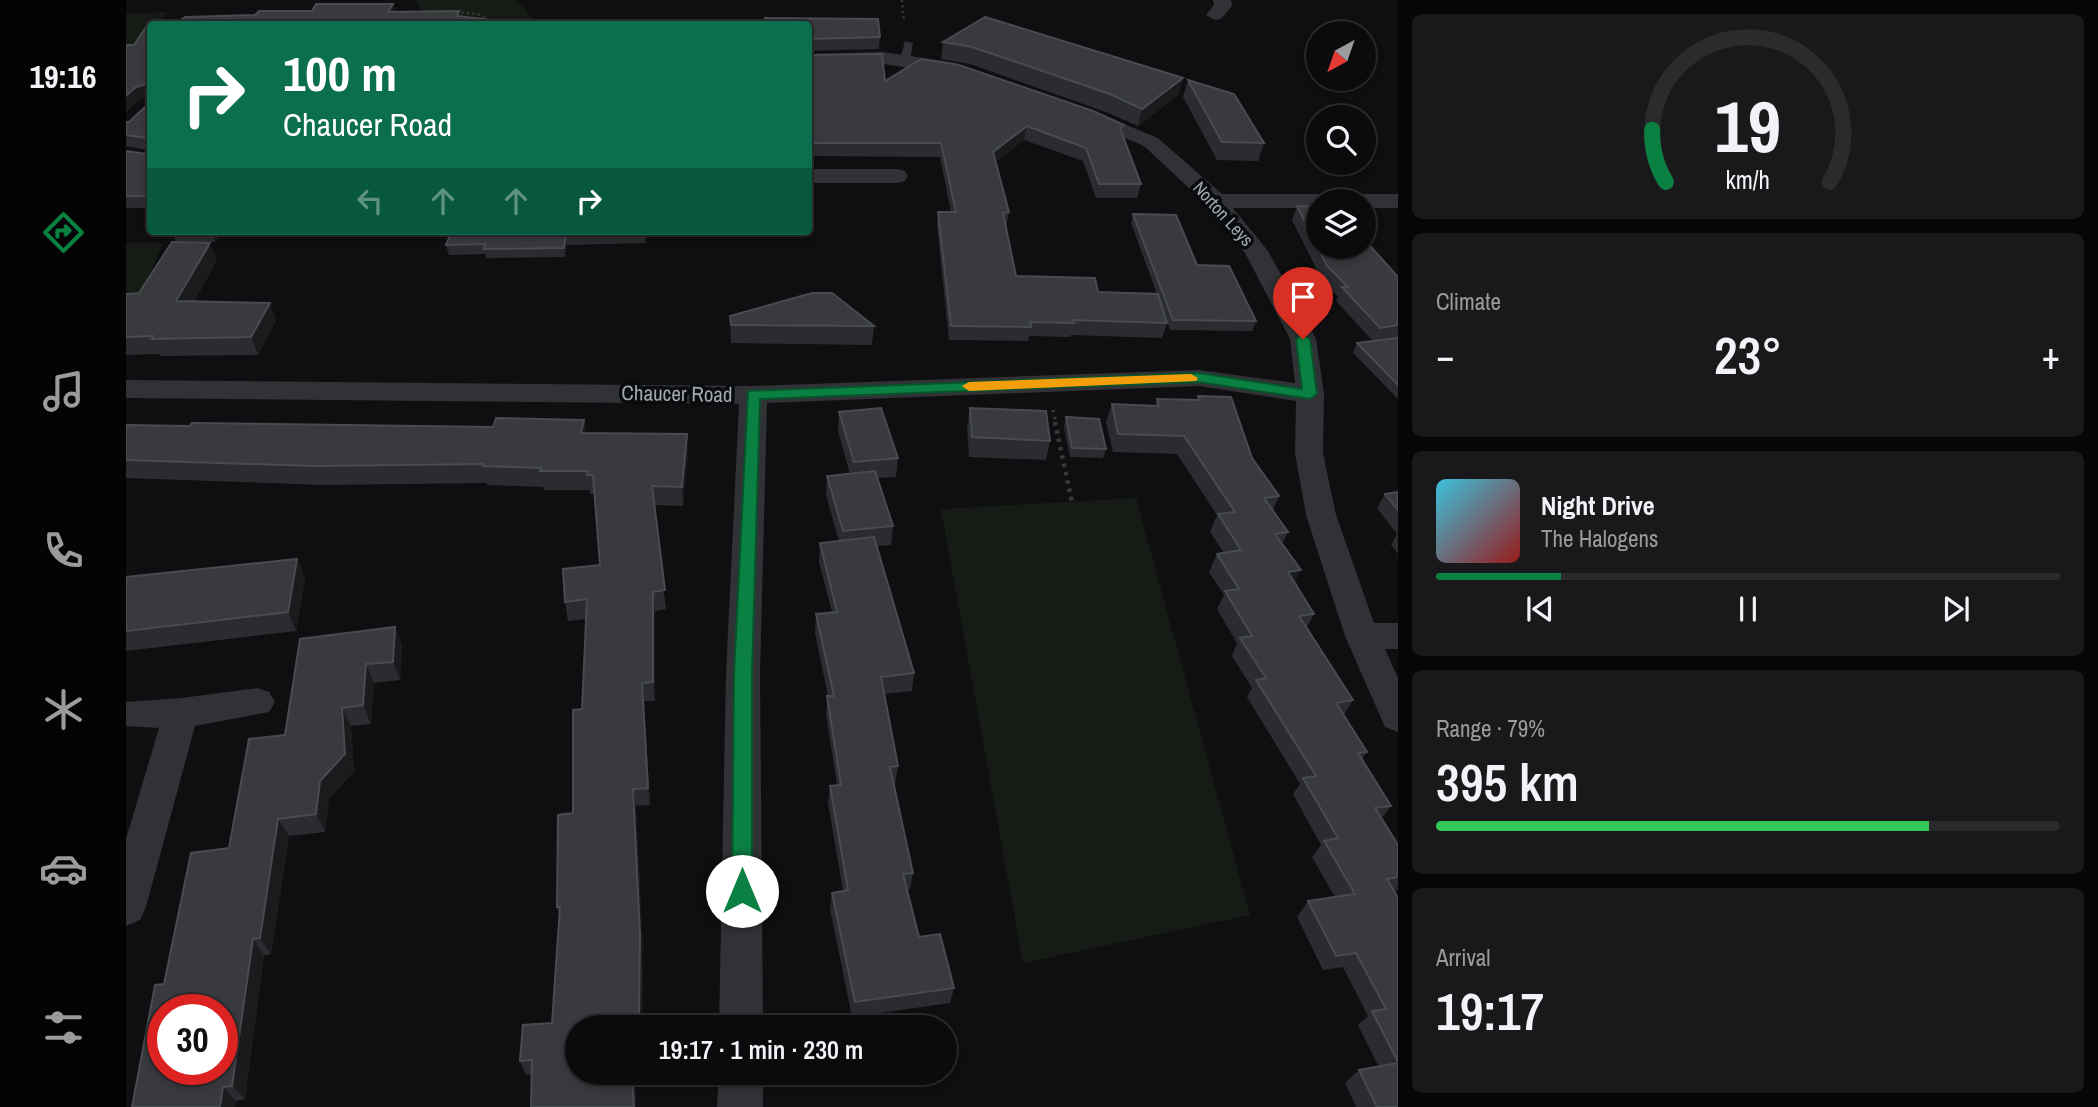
<!DOCTYPE html>
<html lang="en">
<head>
<meta charset="utf-8">
<style>
  body { margin:0; font-family:"Archivo Narrow",sans-serif; background:#19191b; color:#f1f3f6; height:100vh; display:flex; flex-direction:column; font-size:26px; white-space:nowrap }
  * { box-sizing:border-box; margin:0 }
  p { font-size:23px; color:#9a9b9d }
  .icon { flex:none; width:38px; height:38px; fill:none; stroke:currentColor; stroke-width:2; stroke-linecap:round; stroke-linejoin:round }
  .map { position:relative; flex:1; overflow:hidden }
  .side { display:flex; flex-direction:column; gap:14px; padding:14px; background:#060607; width:700px }
  .side>* { flex:none }
  .banner { position:absolute; left:21px; top:21px; width:665px; height:214px; border-radius:7px; box-shadow:0 4px 10px #0003,0 0 0 2px #2b2b2e; background:#0b6e4f; color:#fff; overflow:hidden }
  .needle { width:46px; rotate:220deg }
  .buttons { position:absolute; left:1180px; top:21px; display:grid; gap:14px }
  .buttons a { display:grid; place-items:center; width:70px; height:70px; border-radius:50%; background:#0b0b0d; box-shadow:0 4px 10px #0003,0 0 0 2px #2b2b2e; font-size:35px }
  .speed { position:absolute; left:21px; top:994px; display:flex; gap:14px; font-size:35px; font-weight:700; text-align:center }
  .speed>* { display:grid; place-content:center; width:91px; height:91px; border-radius:50%; background:#0b0b0d; box-shadow:0 4px 10px #0003,0 0 0 2px #2b2b2e; line-height:1 }
  .speed .limit { border:10px solid #d22; background:#fff; color:#111 }
  .pin { position:absolute; display:grid; place-items:center; width:60px; height:60px; color:#fff; margin:-72px -30px; border-radius:50% 50% 50% 0; rotate:-45deg; box-shadow:0 0 7px #0007 }
  .pin .icon { rotate:45deg }
  .me { position:absolute; width:77px; margin:-38px; rotate:0deg; stroke-linejoin:round; filter:drop-shadow(0 0 5px #0008) }
  .turn { display:flex; align-items:center; gap:24px; height:147px; padding:0 21px; font-size:32px }
  .turn .icon { width:91px; height:91px; stroke-width:2.5 }
  .turn b { display:block; font-size:49px; line-height:60px }
  .lanes { display:flex; align-items:center; height:66px; padding:0 21px; background:#0003; justify-content:center; gap:35px; direction:ltr }
  .lanes .off { opacity:.35 }
  .big { font-size:52px; font-weight:600; line-height:1.1 }
  .side .card { flex:1; display:flex; flex-direction:column; justify-content:center; gap:10px; min-width:0; padding:0 24px; border-radius:10px; background:#19191b }
  .side .dial { align-items:center; gap:0 }
  .dial svg { height:182px; overflow:visible; fill:none; stroke:#2b2b2e; stroke-width:7; stroke-linecap:round; text-anchor:middle }
  .dial text { fill:#f1f3f6; stroke:none }
  .song { display:flex; align-items:center; gap:21px }
  .cover { width:84px; height:84px; border-radius:10px; background:linear-gradient(135deg,hsl(190 70% 55%),hsl(0 70% 35%)) }
  .played { height:7px; border-radius:4px; background:linear-gradient(90deg,#0b8043 20%,#2b2b2e 20%) }
  .keys { display:flex; justify-content:space-around; direction:ltr }
  .heat { display:flex; justify-content:space-between; align-items:center; font-size:38px; direction:ltr }
  .charge { height:10px; border-radius:5px; background:linear-gradient(90deg,#34c759 79%,#2b2b2e 0) }
  .trip { position:absolute; left:439px; top:1015px; width:392px; height:70px; border-radius:35px; background:#0b0b0d; box-shadow:0 4px 10px #0003,0 0 0 2px #2b2b2e; font-weight:600; line-height:70px; text-align:center }
  main { display:flex; flex:1; min-height:0 }
  .tabs { display:flex; flex-direction:column; width:126px; justify-content:space-around; align-items:center; background:#040405; color:#9a9b9d }
  .tabs .icon { width:49px; height:49px }
  .tabs .on { color:#0b8043 }
  .tabs b { font-size:32px; color:#f1f3f6 }
  .map>svg:first-child { display:block }
  .green { fill:#161b16 }
  .lines { fill:none; stroke-linecap:round; stroke-linejoin:round }
  .path-far2 { stroke:#37393c; stroke-width:2.5; stroke-dasharray:2 3.5; stroke-linecap:butt }
  .path-far1 { stroke:#37393c; stroke-width:3.5; stroke-dasharray:2.5 4.5; stroke-linecap:butt }
  .path { stroke:#37393c; stroke-width:4.5; stroke-dasharray:3.5 5; stroke-linecap:butt }
  .service { fill:#313235; fill-rule:evenodd }
  .minor { fill:#313235; fill-rule:evenodd }
  .wall { fill:#2b2c2f }
  .shaded-wall { fill:#1a1b1d }
  .building { fill:#383a3d; stroke:#484b4f; stroke-width:2; fill-rule:evenodd }
  .route { fill:#0b8043; stroke:#07532c; stroke-width:2 }
  .slow { fill:#f59e0b }
  .labels { text-anchor:middle; stroke-width:7; stroke-linejoin:round; paint-order:stroke }
  .far-street-label { font-size:18px; fill:#a1a8b1; stroke:#0a0b0c }
  .street-label { font-size:21px; fill:#a1a8b1; stroke:#0a0b0c }
</style>
</head>
<body>
<main>
<nav class="tabs">
<b>19:16</b>
<svg class="icon on" aria-label="directions" viewBox="0 0 24 24"><path d="M12 3l9 9-9 9-9-9zM9 14v-3h6M13 9l2 2-2 2"/></svg>
<svg class="icon" aria-label="music" viewBox="0 0 24 24"><path d="M9 18V5l10-2v13"/><circle cx="6" cy="18" r="3"/><circle cx="16" cy="16" r="3"/></svg>
<svg class="icon" aria-label="phone" viewBox="0 0 24 24"><path d="M5 4h4l2 5-3 2q2 4 5 5l2-3 5 2v4C11 20 4 13 5 4z"/></svg>
<svg class="icon" aria-label="climate" viewBox="0 0 24 24"><path d="M12 3v18M4 7l16 10M4 17L20 7"/></svg>
<svg class="icon" aria-label="car" viewBox="0 0 24 24"><path d="M5 17H2v-5l4-1 3-4h7l3 4 3 1v5h-3M9 17h6M6 11h13"/><circle cx="7" cy="17" r="2"/><circle cx="17" cy="17" r="2"/></svg>
<svg class="icon" aria-label="filters" viewBox="0 0 24 24"><path d="M4 7h16M4 17h16"/><circle cx="9" cy="7" r="2"/><circle cx="15" cy="17" r="2"/></svg>
</nav>
<div class="map">
<svg width="1272" height="1107" viewBox="0 0 1272 1107">
  <rect width="100%" height="100%" fill="#0f0f11"/>
  <path class="green" d="M290 0H390L398 7 408 24H367L349 17 300 18Z
    M42 12 32 24H24V35L0 54V14Z
    M0 243H37L14 299 0 298Z
    M1010 498 1124 915 897 963 815 509Z"/>
  <g class="lines">
    <path class="path-far2" d="M776 0 778 22
      M330 12 351 14 371 24"/>
    <path class="path-far1" d="M927 410 930 423"/>
    <path class="path" d="M929 422 946 502"/>
    <path class="service" d="M779 41 787 43 784 60 779 63 774 60Z"/>
    <path class="minor" d="M1087 0H1105L1106 6 1095 19 1089 20 1080 15 1088 5Z
      M757 52 831 63 841 69 831 75 757 64 682 66V54Z
      M959 108 1032 138 1096 194H1272V208H1237V201H1192V208H1107L1142 251 1190 339 1198 394 1197 453 1210 515 1248 623H1272V649H1259L1272 678V732L1259 727 1219 636 1180 515 1169 453 1170 401 1073 386 641 403 634 674 637 1027H593L600 674 613 404 0 398V380L627 386 1073 370 1169 383 1164 339 1119 253 1082 206 1018 146 952 118 949 114 952 110Z
      M682 169H771L779 171 782 176 779 181 771 183H682Z
      M131 688 143 692 149 702 143 712 69 726 20 907 14 920 0 926V839L33 728 0 726V702L55 698Z
      M593 1073H637V1107H591Z"/>
  </g>
  <path class="wall" d="M190 4H267L269 12 333 11 334 17 399 24H24V208H0V151L21 154V150L0 146V122H3L21 105V97L15 98 0 112V45H8L24 21 55 20 59 17 129 15 133 11H186Z
    M639 18 752 19 754 37 753 49 682 51V24H639Z
    M817 42 1057 78 1052 95 1012 126 980 112 844 64 815 59Z
    M682 55 759 81 996 133 1015 184 1011 198H970L957 161 898 140 869 162 883 212 880 227 890 276 972 292 1031 294 1005 223 1007 214 1071 265 1130 321 1126 331 1044 330 1037 311 1041 323 1036 338 945 335 944 337 903 336 902 341 823 340 811 226 812 212H825L814 157 682 156Z
    M1062 80 1138 143 1132 161 1091 160 1057 97Z
    M1171 206 1272 277V338L1271 339 1272 340V399L1227 353 1231 343 1247 341 1210 301 1212 297 1196 280 1166 220Z
    M46 231H96L89 242H50Z
    M326 231H520V243L441 245 439 257 360 258 359 254 323 255 320 245Z
    M91 260 68 302 144 303 150 321 132 355 34 356 33 354 0 355V294L13 293Z
    M604 316 748 326 746 345 605 343Z
    M1072 396 1126 458 1153 496 1147 510 1162 532 1156 544 1169 582 1188 614 1181 627 1227 700 1218 715 1241 752 1236 759 1265 806 1255 819 1272 845V890L1268 891 1272 898V1107H1230L1219 1083 1233 1070 1253 1067 1232 1025 1242 1016 1217 967 1197 970 1171 917 1182 901 1209 897 1186 857 1195 845 1167 794 1174 784 1121 697 1126 688 1106 656 1111 643 1091 609 1098 595 1083 572 1091 554 1098 553 1084 532 1091 515 1051 454 987 452 980 422 986 404 1029 406 1031 399 1071 400Z
    M844 408 924 441 920 460 843 457 841 427Z
    M713 412 772 458 770 477 751 478 767 526 765 545 751 546 788 673 786 691 758 694 772 766 769 784H768L787 873 784 889 781 890 793 937 828 988 824 1003 726 1017 704 909 706 893 717 891 702 803 704 786 711 785 700 714 702 696 689 633 690 614 706 612 693 562 694 543 713 541 700 495 701 476 724 474 712 431Z
    M940 417 980 449 977 458 944 457 938 427Z
    M458 420 460 433 561 434 562 453 557 506 528 505 540 609 529 611V701H518L524 805 510 806 517 950 516 1027H452V1073H509L510 1107H405L406 1074 400 1075 394 1061 426 1023 433 915 431 907 447 813 456 709 460 619 442 621 439 602 474 565 469 494H464V490H418L417 487 361 485V483L197 485 0 478V425L64 426 367 427Z
    M1272 492V554L1265 545 1271 534 1251 508 1259 494Z
    M171 559 179 578 170 631 0 651V577Z
    M269 627 276 646 274 680 248 683 245 724 225 726 228 772 203 798 199 832 163 836 145 954 138 955 119 1099 110 1101 109 1107H6L38 984 103 848 159 735Z"/>
  <path class="shaded-wall" d="M267 4 269 15 262 12Z
    M1057 78 1052 95 1012 126 1016 109Z
    M21 84 24 96 15 98 0 112V96L10 87Z
    M901 126 898 140 865 165 867 152Z
    M85 231H96L89 242Z
    M440 236 441 245 439 257 438 248Z
    M84 243 91 260 58 319 50 301Z
    M144 303 150 321 132 355 125 337Z
    M458 420 461 439 455 433Z
    M561 434 562 453 557 506 556 487Z
    M171 559 179 578 170 631 162 612Z
    M1175 570 1166 588 1162 572Z
    M527 592 529 611V701L527 682Z
    M269 627 276 646 274 680 267 662Z
    M240 664 248 683 245 724 237 705Z
    M516 683 518 701 524 805 522 788Z
    M216 708 225 726 228 772 203 798 199 832 190 814 194 781Z
    M507 789 510 806 517 950 516 1027H513Z
    M152 819 163 836 145 954 134 938Z
    M127 939 138 955 119 1099 106 1086Z
    M506 1073H509L510 1107H508Z
    M97 1087 110 1101 109 1107H94Z"/>
  <path class="building" d="M190 4H267L262 12 333 11 331 16 399 24H24V196H0V151L21 154V138L0 135V122H3L21 105V84L10 87 0 96V45H8L24 21 55 20 59 17 129 15 133 11H186Z
    M859 17 1057 78 1016 109 984 94 846 47 817 42Z
    M639 18 752 19 754 37 682 39V24H640Z
    M756 54 759 81 795 59 833 65 967 111 998 125 994 128 1015 184H973L960 148 901 126 867 152 883 212 877 213 890 276 969 278 972 292 1032 294 1041 323 947 320 948 323 904 322 905 327 825 326 812 212H830L815 143H682V55Z
    M1062 80 1108 94 1138 143 1096 142Z
    M1171 206 1192 207V247H1237V238L1272 277V325L1254 328 1216 287H1222L1201 266Z
    M1007 214 1050 215 1071 265 1103 266 1130 321 1047 320Z
    M326 231H520V234L440 236 438 248 358 249 359 244 320 245Z
    M46 242 84 243 50 301 144 303 125 337 26 339 27 336 0 337V294L13 293Z
    M686 293H706L748 326 605 325 604 316Z
    M1271 338 1272 340V385L1231 343Z
    M1072 396 1105 397 1126 458 1153 496 1138 498 1162 532 1149 534 1175 570 1162 572 1188 614 1173 616 1227 700 1210 703 1241 752 1232 753 1265 806 1249 808 1272 845V877L1261 879 1272 898V1062L1246 1011 1260 1009 1230 953 1210 956 1182 901 1229 894 1198 841 1212 838 1177 778 1190 776 1130 680 1140 678 1114 638 1126 636 1099 591 1113 589 1091 554 1115 550 1092 514 1109 512 1058 436 992 434 986 404 1033 406 1031 399 1074 400Z
    M755 408 772 458 728 462 713 412Z
    M844 408 920 411 924 441 846 437Z
    M940 417 973 419 980 449 946 448Z
    M370 418 458 420 455 433 561 434 556 487 526 486 539 590 527 592V682L516 683 522 788 507 789 514 935 513 1027H452V1073H506L508 1107H405L406 1060 394 1061 397 1025 426 1023 434 907H431L432 815 447 813V710L456 709 461 599 439 602 437 569 474 565 467 475H461L462 471H414L415 468 357 466V464L189 466 0 460V425L64 426 66 423 367 427Z
    M749 471 767 526 717 531 701 476Z
    M1272 492V510L1259 494Z
    M748 537 788 673 755 677 772 766 764 767 787 873 777 874 793 937 814 934 828 988 729 1002 706 893 722 890 704 786 715 785 701 696H708L690 614 711 612 694 543Z
    M171 559 162 612 0 631V577Z
    M269 627 267 662 240 664 237 705 216 708 219 754 194 781 190 814 152 819 134 938 127 939 106 1086 97 1087 94 1107H6L29 985 38 984 65 853 103 848 123 739 159 735 174 639ZM37 1010H96V1069H37Z
    M1272 1063V1107H1251L1233 1070Z"/>
  <path class="route" d="M1177 335 1184 339 1191 394 1184 399 1073 382 634 399 626 674V891L623 898 616 901 609 898 606 891 608 674 622 391 1073 373 1176 389 1170 339Z"/>
  <path class="slow" d="M1065 374 1072 378 1070 381 843 391 836 386 843 382Z"/>
  <g class="labels">
    <g class="far-street-label">
      <text transform="translate(1097 214) rotate(48)" y="6">Norton Leys</text>
    </g>
    <g class="street-label">
      <text transform="translate(551 394) rotate(1)" y="7">Chaucer Road</text>
    </g>
  </g>
</svg>
<div class="buttons">
<a><svg class="needle" viewBox="-14 -14 28 28"><path d="M0-13l5 13h-10z" fill="#e53935"/><path d="M0 13l5-13h-10z" fill="#9a9b9d"/></svg></a>
<a><svg class="icon" aria-label="search" viewBox="0 0 24 24"><circle cx="10" cy="10" r="6"/><path d="M15 15l6 6"/></svg></a>
<a><svg class="icon" aria-label="layers" viewBox="0 0 24 24"><path d="M12 4l9 5-9 5-9-5zM3 14l9 5 9-5"/></svg></a>
</div>
<div class="speed"><div class="limit">30</div></div>
<div class="pin" style="left:1177px;top:339px;background:#d93025"><svg class="icon" aria-label="arrive" viewBox="0 0 24 24"><path d="M6 21V4h12l-3 4 3 4H6"/></svg></div>
<svg class="me" style="left:616px;top:891px" viewBox="-20 -20 40 40"><circle r="19" fill="#fff"/><path d="M0-13L10 11 0 6-10 11z" fill="#0b8043"/></svg>
<div class="trip">19:17 · 1 min · 230 m</div>
<div class="banner">
<div class="turn"><svg class="icon" aria-label="right" viewBox="0 0 24 24"><path d="M7 20v-9h11M14 6l5 5-5 5"/></svg><div><b>100 m</b>Chaucer Road</div></div>
<div class="lanes"><svg class="icon off" aria-label="left" viewBox="0 0 24 24"><path d="M17 20v-9H6M10 6l-5 5 5 5"/></svg><svg class="icon off" aria-label="ahead" viewBox="0 0 24 24"><path d="M12 20V5M6 11l6-6 6 6"/></svg><svg class="icon off" aria-label="ahead" viewBox="0 0 24 24"><path d="M12 20V5M6 11l6-6 6 6"/></svg><svg class="icon" aria-label="right" viewBox="0 0 24 24"><path d="M7 20v-9h11M14 6l5 5-5 5"/></svg></div>
</div>
</div>
<section class="side">
<div class="card dial"><svg viewBox="0 0 100 80">
<path d="M14 69A42 42 0 1 1 86 69"/>
<path d="M14 69A42 42 0 0 1 8 46" stroke="#0b8043"/>
<text x="50" y="56" font-size="32" font-weight="700">19</text>
<text x="50" y="72" font-size="11">km/h</text>
</svg></div>
<div class="card"><p>Climate</p>
<div class="heat"><a>−</a><b class="big">23°</b><a>+</a></div>
</div>
<div class="card">
<div class="song"><i class="cover"></i><div><b>Night Drive</b><p>The Halogens</p></div></div>
<div class="played"></div>
<div class="keys"><svg class="icon" aria-label="previous" viewBox="0 0 24 24"><path d="M18 5L8 12l10 7zM5 5v14"/></svg><svg class="icon" aria-label="pause" viewBox="0 0 24 24"><path d="M8 5v14M16 5v14"/></svg><svg class="icon" aria-label="next" viewBox="0 0 24 24"><path d="M6 5l10 7-10 7zM19 5v14"/></svg></div>
</div>
<div class="card"><p>Range · 79%</p><b class="big">395 km</b><div class="charge"></div></div>
<div class="card"><p>Arrival</p><b class="big">19:17</b></div>
</section>
</main>
</body>
</html>
